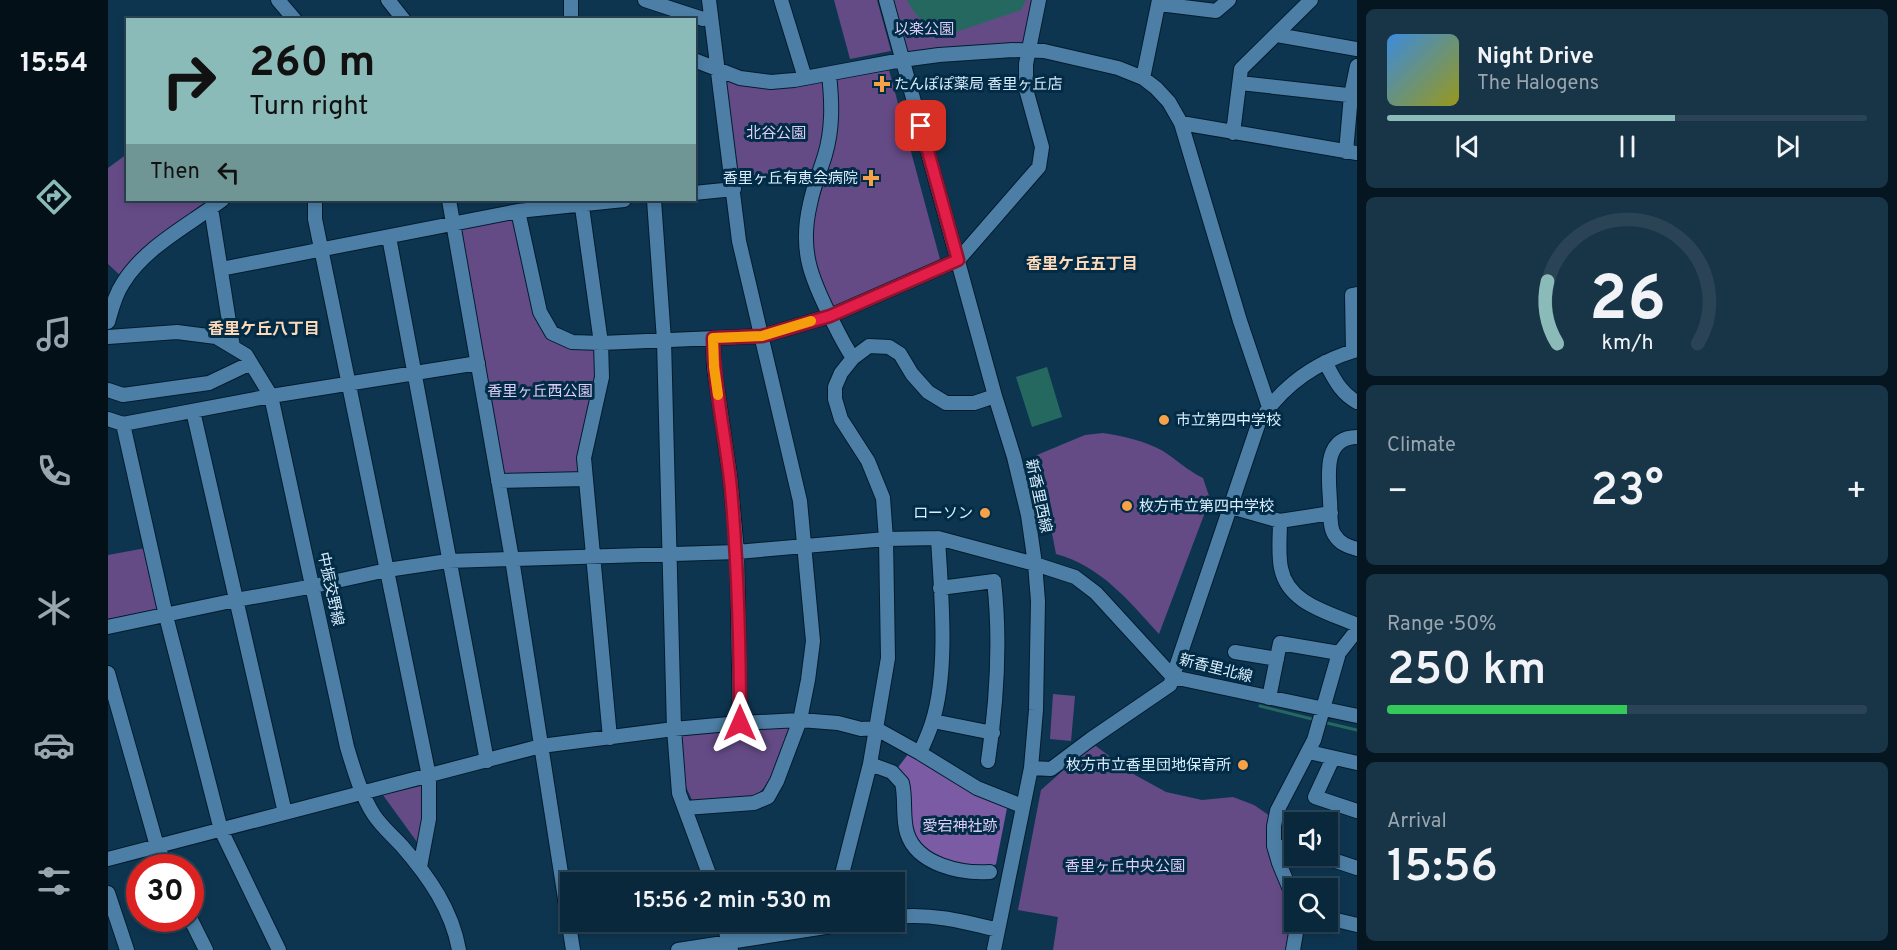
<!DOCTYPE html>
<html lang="en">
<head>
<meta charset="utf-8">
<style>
  body { margin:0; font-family:Overpass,"Noto Sans JP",sans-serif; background:#183447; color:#f1f3f6; height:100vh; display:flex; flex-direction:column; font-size:22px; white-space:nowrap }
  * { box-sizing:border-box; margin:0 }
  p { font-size:20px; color:#99a6af }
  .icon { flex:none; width:33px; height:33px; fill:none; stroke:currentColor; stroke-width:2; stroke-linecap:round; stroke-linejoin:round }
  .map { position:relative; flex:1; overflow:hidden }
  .panel { display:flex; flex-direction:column; gap:9px; padding:9px; background:#061621; width:540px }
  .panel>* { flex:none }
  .hud { position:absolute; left:18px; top:18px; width:570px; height:183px; border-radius:0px; box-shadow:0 3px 9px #0003,0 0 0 2px #2a4456; background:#8bbbb9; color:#111; overflow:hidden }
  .tools { position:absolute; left:1176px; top:812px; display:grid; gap:12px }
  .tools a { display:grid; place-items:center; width:54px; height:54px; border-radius:0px; background:#0a283c; box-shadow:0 3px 9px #0003,0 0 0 2px #2a4456; font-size:30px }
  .speed { position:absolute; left:18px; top:854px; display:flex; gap:12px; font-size:30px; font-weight:700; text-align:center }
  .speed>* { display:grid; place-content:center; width:78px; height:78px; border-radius:50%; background:#0a283c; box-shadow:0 3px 9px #0003,0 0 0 2px #2a4456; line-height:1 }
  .speed .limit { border:9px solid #d22; background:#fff; color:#111 }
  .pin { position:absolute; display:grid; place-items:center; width:51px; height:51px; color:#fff; margin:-26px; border-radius:12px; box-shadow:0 3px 9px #0006 }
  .me { position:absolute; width:66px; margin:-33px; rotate:0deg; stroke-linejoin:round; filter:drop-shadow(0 0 4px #0008) }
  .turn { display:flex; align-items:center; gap:21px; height:126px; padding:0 24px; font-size:27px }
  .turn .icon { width:78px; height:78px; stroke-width:2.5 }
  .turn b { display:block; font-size:42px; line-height:51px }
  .then { display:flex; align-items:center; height:57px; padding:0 24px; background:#0003; gap:12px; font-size:22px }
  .big { font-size:45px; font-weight:600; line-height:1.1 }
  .panel .tile { flex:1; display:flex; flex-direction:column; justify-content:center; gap:9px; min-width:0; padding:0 21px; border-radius:9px; background:#183447 }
  .panel .dial { align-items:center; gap:0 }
  .dial svg { height:156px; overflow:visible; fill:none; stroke:#2a4456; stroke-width:7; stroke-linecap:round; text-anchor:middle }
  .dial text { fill:#f1f3f6; stroke:none }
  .song { display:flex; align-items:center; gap:18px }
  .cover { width:72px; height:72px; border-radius:9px; background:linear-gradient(135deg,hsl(210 70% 55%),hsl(60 70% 35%)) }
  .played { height:6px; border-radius:3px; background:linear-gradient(90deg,#8bbbb9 60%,#2a4456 60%) }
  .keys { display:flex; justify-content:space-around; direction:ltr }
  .heat { display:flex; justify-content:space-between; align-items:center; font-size:33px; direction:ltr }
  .charge { height:9px; border-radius:4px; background:linear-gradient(90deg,#34c759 50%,#2a4456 0) }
  .trip { position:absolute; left:452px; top:872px; width:345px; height:60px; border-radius:0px; background:#0a283c; box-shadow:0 3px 9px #0003,0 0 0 2px #2a4456; font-weight:600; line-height:60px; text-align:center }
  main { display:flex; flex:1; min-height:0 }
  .menu { display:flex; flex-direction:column; width:108px; justify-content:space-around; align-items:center; background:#041018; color:#99a6af }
  .menu .icon { width:42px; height:42px }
  .menu .current { color:#8bbbb9 }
  .menu b { font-size:27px; color:#f1f3f6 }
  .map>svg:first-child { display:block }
  .green { fill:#654b86 }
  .forest { fill:#7b5ba4 }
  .water { fill:#256860 }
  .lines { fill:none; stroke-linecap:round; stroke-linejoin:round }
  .stream { stroke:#256860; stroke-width:3 }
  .minor-casing { stroke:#021c2e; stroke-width:16 }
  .minor { stroke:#4d7fa6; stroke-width:14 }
  .route-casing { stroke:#92132f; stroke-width:15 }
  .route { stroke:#e11d48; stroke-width:10 }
  .slow { stroke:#f59e0b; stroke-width:10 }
  .poi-dot { fill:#f7a149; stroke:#022b45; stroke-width:2 }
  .labels { text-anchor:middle; stroke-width:6; stroke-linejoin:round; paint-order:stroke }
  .park-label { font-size:15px; fill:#decef7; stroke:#022b45 }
  .poi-label { font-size:15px; fill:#d8edfe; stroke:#022b45; text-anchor:start }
  .street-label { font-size:15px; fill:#d8edfe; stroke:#022b45 }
  .neighbourhood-label { font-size:16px; font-weight:bold; fill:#fed9b8; stroke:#022b45 }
</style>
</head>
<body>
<main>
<nav class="menu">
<b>15:54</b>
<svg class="icon current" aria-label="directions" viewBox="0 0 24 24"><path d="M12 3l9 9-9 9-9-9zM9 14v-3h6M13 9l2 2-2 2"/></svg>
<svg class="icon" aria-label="music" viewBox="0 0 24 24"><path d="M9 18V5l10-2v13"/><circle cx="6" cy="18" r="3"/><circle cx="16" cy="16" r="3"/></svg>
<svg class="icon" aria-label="phone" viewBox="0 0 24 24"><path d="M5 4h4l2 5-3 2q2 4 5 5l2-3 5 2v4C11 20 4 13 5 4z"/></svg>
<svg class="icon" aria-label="climate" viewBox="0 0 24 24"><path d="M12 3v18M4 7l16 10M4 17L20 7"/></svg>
<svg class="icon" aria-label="car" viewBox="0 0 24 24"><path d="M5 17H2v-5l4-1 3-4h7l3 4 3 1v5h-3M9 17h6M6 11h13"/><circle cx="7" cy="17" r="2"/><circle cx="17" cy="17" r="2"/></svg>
<svg class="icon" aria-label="filters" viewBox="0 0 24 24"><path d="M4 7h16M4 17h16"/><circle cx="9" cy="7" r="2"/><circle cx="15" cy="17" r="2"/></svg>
</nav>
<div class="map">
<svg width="1249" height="950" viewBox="0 0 1249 950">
  <rect width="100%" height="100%" fill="#0e3550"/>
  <path class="green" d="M726 0H769L783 51 742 59Z
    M778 0H931L920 50 794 60Z
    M781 70 833 263 724 307C714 285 704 261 704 236 704 212 716 188 721 164 727 137 729 110 729 81L730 79Z
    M612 74 718 77 721 104 706 178 692 182 627 178Z
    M19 154 20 200H96L99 205 14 277 0 264V168Z
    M408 216 437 331 490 346 492 365 472 472 397 475 393 471 349 227Z
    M995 433C1016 436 1037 441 1055 451 1069 460 1080 471 1095 478L1102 499 1051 634C1021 601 993 566 948 554L929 455 977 435Z
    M38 548 51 609 0 619V555Z
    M945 694 967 696 963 741 942 739Z
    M682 725C675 746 666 791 642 797 624 801 603 800 585 802L578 787 573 736Z
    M985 744 1027 775 1058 792 1094 800 1125 797 1146 805 1162 816 1159 842 1166 870 1180 903 1186 928 1180 950H945L950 917 910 910 933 790Z
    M317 785 314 841 309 842 275 795Z"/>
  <path class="forest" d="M801 753 843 781 900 803 888 864 882 868H871L827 858 806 838 788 770Z"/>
  <path class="water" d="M799 0H918L913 10 907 12 839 35C823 30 806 16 799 0Z
    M939 367 954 417 924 427 908 377Z"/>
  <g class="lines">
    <path class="stream" d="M1152 706 1208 720
      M1215 722 1249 730"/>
    <defs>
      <path id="minor" d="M170 0 187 20
        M280 0 296 20
        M537 0 595 19 603 17
        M673 0 697 78
        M778 0 887 396 906 457 920 515 927 564 930 601 928 710 923 768 886 950
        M1051 4 1108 11 1121 0
        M463 20V0
        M1169 35 1249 49
        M586 60 632 78 663 82 686 80 794 60 831 55 905 50 936 51 1010 68 1035 78 1048 88 1061 102 1073 123 1132 321 1161 407
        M721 74C724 102 725 128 717 155 712 172 705 187 702 204 691 250 703 278 723 318 730 332 736 345 745 358
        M1035 78 1051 0
        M1132 83 1249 96
        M1073 123 1249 153
        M1125 133 1133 69 1203 0
        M1238 152 1243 95 1249 66
        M586 193 626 189
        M207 200V219L321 776V819L312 867
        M341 200 404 559 465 950
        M473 200 493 343 494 377 476 458 502 738
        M546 200 556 340 566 729 571 793 604 882
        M103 208 125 347
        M410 211 516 200
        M281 237 379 761
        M113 269 410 211 432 312 444 333 464 342 493 343 654 336 722 316 850 260 931 167 934 147 918 89V64L931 0
        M0 322C4 308 7 295 15 283 37 247 81 225 114 200
        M0 337 69 332 108 337 138 355 163 396 239 747C246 770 253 795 266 815 274 827 285 836 294 846 321 877 344 910 351 950
        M605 338 606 367 622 477 629 552 632 723
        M1245 351 1244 295 1249 294
        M1217 362C1226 378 1232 393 1249 402
        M0 390 15 395 101 383 143 363
        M85 411 177 813
        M0 419 15 424 163 396 370 363
        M15 424 58 616 113 830 171 950
        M1249 437C1214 437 1221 478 1222 501 1223 511 1221 526 1226 534 1232 544 1239 546 1249 549
        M390 481 478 479
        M1123 507 1172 521 1223 513
        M1172 521C1172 536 1170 553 1173 568 1180 604 1220 612 1249 625
        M832 588 886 581C893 642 889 701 880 761
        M0 627 128 600 206 586 279 570 340 561 629 552 778 539 830 538 927 564 967 577 988 593 1065 677 1249 716
        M1127 652 1169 659
        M0 673 49 846 59 867
        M1161 698 1172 643 1231 653
        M825 721 885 733
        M1201 752 1249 763
        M812 753C816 743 821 733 824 723 841 670 833 593 830 538
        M1225 758 1207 797 1249 811
        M762 764 784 772 794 783C798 799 794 817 799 833 809 865 854 874 882 872
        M923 768 943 769 983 739 1062 685 1151 422C1174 386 1208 362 1249 350
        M577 808 646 803 660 797 669 781 692 720 700 680 705 641 692 501 631 241 601 0
        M1166 846 1186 848
        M1210 855 1249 868
        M0 859 433 746 566 729 632 723 692 720 730 723 753 729 767 728 812 753 869 788 914 806
        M732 882 762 764 780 658 778 539 775 498 760 461 733 419 727 399V387L733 373 745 358 761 346 781 347 792 354 804 374 820 392 838 403H866L887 396
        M0 893 19 950
        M1186 899 1171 863 1166 846V826L1169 811 1206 740 1231 653 1249 630
        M786 917C823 913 854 921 890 930
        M82 918 98 950
        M1220 918 1249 925
        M615 921 623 950
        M570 950 756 921
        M1185 950 1190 921"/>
    </defs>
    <use href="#minor" class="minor-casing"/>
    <use href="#minor" class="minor"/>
  </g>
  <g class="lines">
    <defs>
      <path id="route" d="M632 723C632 644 630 567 623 489 618 438 606 389 605 338L654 336 722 316 850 260 813 126"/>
    </defs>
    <use href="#route" class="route-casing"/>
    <use href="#route" class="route"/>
    <path class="slow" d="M610 395 606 367 605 338 654 336 703 321"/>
  </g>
  <g class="poi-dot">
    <path d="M771 75h6v6h6v6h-6v6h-6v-6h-6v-6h6z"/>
    <path d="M760 169h6v6h6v6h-6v6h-6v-6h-6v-6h6z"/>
    <circle cx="1056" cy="420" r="6"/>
    <circle cx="1019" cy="506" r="6"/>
    <circle cx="877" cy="513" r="6"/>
    <circle cx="1135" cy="765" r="6"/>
  </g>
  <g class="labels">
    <g class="park-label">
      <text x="816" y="34">以楽公園</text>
      <text x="668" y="138">北谷公園</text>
      <text x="432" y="396">香里ヶ丘西公園</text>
      <text x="852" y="831">愛宕神社跡</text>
      <text x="1017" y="871">香里ヶ丘中央公園</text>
    </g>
    <g class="poi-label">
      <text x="786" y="89">たんぽぽ薬局 香里ヶ丘店</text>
      <text x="750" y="183" text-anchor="end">香里ヶ丘有恵会病院</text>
      <text x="1068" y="425">市立第四中学校</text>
      <text x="1031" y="511">枚方市立第四中学校</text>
      <text x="865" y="518" text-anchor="end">ローソン</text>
      <text x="1123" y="770" text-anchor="end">枚方市立香里団地保育所</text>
    </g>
    <g class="street-label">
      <text transform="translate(931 496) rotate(78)" y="5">新香里西線</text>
      <text transform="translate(223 589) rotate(78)" y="5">中振交野線</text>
      <text transform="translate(1108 668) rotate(14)" y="5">新香里北線</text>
    </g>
    <g class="neighbourhood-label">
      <text x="974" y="269">香里ケ丘五丁目</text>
      <text x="156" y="334">香里ケ丘八丁目</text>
    </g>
  </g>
</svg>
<div class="tools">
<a><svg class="icon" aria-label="sound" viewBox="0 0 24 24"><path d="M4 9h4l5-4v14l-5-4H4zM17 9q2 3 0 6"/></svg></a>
<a><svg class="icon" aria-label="search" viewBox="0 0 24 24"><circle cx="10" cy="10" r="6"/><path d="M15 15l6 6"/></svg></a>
</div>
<div class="speed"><div class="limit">30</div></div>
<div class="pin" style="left:813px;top:126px;background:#d93025"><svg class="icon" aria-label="arrive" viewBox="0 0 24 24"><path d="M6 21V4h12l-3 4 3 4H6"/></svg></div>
<svg class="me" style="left:632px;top:723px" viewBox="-20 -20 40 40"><path d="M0-17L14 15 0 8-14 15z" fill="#e11d48" stroke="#fff" stroke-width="4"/></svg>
<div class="trip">15:56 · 2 min · 530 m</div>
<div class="hud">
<div class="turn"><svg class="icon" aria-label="right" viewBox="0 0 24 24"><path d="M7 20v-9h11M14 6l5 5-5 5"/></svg><div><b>260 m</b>Turn right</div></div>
<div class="then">Then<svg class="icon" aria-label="left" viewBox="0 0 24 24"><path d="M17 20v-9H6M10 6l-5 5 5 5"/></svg></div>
</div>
</div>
<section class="panel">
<div class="tile">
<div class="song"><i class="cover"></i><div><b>Night Drive</b><p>The Halogens</p></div></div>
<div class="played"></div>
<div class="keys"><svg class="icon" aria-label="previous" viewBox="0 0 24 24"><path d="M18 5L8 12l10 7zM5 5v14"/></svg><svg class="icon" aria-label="pause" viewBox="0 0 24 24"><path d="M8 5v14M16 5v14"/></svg><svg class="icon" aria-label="next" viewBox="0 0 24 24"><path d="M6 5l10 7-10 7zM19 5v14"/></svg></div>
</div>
<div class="tile dial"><svg viewBox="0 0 100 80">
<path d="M14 69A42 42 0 1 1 86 69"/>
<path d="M14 69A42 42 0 0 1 9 37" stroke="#8bbbb9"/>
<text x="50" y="56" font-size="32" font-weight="700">26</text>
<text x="50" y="72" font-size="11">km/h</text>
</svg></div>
<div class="tile"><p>Climate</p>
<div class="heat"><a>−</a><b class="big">23°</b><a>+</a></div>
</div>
<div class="tile"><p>Range · 50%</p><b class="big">250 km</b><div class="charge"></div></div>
<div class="tile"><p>Arrival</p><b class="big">15:56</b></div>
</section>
</main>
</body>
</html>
